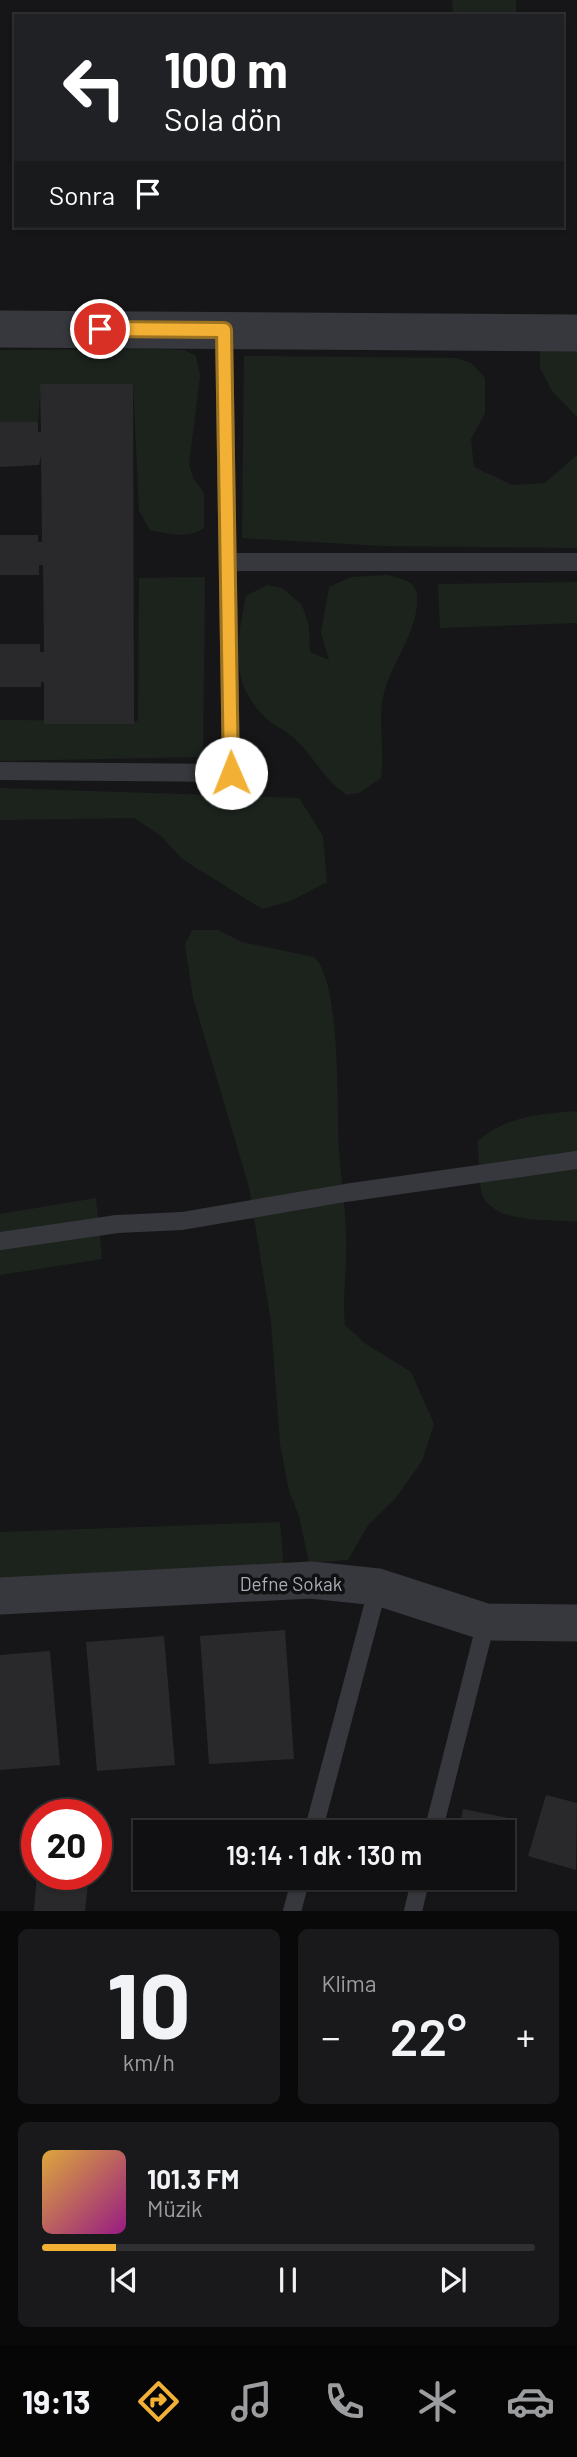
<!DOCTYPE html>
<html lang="tr">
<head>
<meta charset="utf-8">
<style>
  body { margin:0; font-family:Barlow,sans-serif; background:#19191b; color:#f1f3f6; height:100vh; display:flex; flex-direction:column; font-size:26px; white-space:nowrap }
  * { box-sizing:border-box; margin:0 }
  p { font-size:23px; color:#9c9d9f }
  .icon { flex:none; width:38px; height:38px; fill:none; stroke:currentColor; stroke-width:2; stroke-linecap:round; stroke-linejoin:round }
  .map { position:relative; height:1911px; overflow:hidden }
  .details { display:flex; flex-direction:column; gap:18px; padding:18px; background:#09090a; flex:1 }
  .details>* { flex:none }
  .guide { position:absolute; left:14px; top:14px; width:550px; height:214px; border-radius:0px; box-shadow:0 2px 5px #0004,0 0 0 2px #303032; background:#202124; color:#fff; overflow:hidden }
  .speed { position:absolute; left:21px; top:1799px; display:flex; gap:14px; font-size:35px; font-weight:700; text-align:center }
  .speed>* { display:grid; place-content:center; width:91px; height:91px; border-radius:50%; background:#101012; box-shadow:0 2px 5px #0004,0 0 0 2px #303032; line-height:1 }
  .speed .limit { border:10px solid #d22; background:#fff; color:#111 }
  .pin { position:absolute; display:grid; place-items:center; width:60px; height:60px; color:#fff; margin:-30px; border:4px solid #fff; border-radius:50%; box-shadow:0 2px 7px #0007 }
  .me { position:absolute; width:77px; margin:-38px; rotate:359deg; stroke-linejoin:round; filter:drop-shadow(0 0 5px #0008) }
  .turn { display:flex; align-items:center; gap:24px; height:147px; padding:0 35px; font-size:32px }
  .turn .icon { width:91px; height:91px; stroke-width:2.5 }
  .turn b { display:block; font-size:49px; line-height:60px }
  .then { display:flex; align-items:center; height:66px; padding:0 35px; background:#0003; gap:14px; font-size:26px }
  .big { font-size:52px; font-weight:600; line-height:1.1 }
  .details .widget { flex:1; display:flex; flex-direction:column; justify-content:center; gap:10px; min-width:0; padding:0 24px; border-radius:10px; background:#19191b }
  .details .dial { align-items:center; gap:0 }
  .dial b { font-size:91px; line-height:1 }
  .song { display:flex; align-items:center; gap:21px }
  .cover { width:84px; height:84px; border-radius:10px; background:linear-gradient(135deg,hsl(40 70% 55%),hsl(310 70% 35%)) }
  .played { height:7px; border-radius:4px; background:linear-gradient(90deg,#f2b134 15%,#303032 15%) }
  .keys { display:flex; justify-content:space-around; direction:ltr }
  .heat { display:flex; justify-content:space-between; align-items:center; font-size:38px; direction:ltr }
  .details .tiles { flex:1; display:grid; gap:18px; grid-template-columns:1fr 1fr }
  .widget:last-child { grid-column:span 2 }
  .trip { position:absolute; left:133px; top:1820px; width:382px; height:70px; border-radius:0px; background:#101012; box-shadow:0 2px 5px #0004,0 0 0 2px #303032; font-weight:600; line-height:70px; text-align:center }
  .tabs { display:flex; height:112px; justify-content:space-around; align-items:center; background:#060607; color:#9c9d9f }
  .tabs .icon { width:49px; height:49px }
  .tabs .selected { color:#f2b134 }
  .tabs b { font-size:32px; color:#f1f3f6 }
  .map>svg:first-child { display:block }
  .green { fill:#1c231d }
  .building { fill:#29292c }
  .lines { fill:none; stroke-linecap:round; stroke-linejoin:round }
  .service { stroke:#37383d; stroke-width:18 }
  .minor { stroke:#37383d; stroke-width:37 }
  .route-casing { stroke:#9d7322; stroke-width:18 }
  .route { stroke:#f2b134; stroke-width:12 }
  .labels { text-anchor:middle; stroke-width:7; stroke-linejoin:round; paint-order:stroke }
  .street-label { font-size:19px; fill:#a8adb8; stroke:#111113 }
</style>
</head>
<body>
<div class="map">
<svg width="577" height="1911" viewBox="0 0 577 1911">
  <rect width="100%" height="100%" fill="#161618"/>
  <path class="green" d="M452 0H516V16H453Z
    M577 316V417L552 391 540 368V319Z
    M155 349 184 350 196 356 200 376 189 464 193 478 204 493V528C186 539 170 534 150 530L139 511 133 384H41L38 422H0V350Z
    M244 356 456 358 471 363 485 378V413L471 439 474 467 512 485 545 483 577 455V548L384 546 242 538Z
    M388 575C399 578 416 581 417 595 420 630 390 663 383 697 378 724 385 751 381 778L359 793 347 795C324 780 315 758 296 740 287 731 274 726 265 717 228 681 237 642 246 596L267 585 282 588 302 605 309 626 310 652 329 660 321 633 329 587 351 577Z
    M205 577 203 757 0 761V720L138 721 139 578Z
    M577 582V623L440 628 438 584Z
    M0 788 299 798 323 836 327 882 291 901 262 909 182 859 161 836 134 818 0 820Z
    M192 930H218L242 942 314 957C342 983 336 1109 339 1149 341 1180 346 1209 346 1240 347 1269 342 1296 345 1325L366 1344 411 1372 434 1424 422 1461 395 1499 368 1525 348 1560 309 1563 299 1516 289 1491 280 1444 271 1322 249 1187 193 998 185 945Z
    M577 1111V1222C549 1218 499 1225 483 1197 478 1187 480 1155 477 1142 505 1116 541 1114 577 1111Z
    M96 1198 102 1259 0 1275V1214Z
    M280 1522 284 1569 0 1582V1532Z"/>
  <path class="building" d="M40 384H133L134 724H44V682H41V687H0V644H40V652H44L43 565H39V575H0V535H38V542H42L41 456 39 465 0 467V422H38V432H41Z
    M285 1630 294 1759 209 1764 200 1636Z
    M164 1636 175 1765 97 1771 86 1642Z
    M50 1651 60 1765 0 1770V1655Z
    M546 1795 577 1803 576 1870 528 1856Z
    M463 1809 514 1819 503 1870 502 1832H458Z
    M37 1874H89L85 1911H34Z"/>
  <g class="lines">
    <path class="service" d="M228 562H577
      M0 771 231 773 224 330
      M0 1241 117 1224 182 1221 345 1193 577 1160
      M313 1832 378 1587
      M433 1832 486 1622
      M292 1911 301 1878
      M413 1911 421 1878"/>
    <path class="minor" d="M0 329 577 333
      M0 1596 311 1580 378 1587 486 1622 577 1623"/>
  </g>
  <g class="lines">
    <defs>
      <path id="route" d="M100 329 224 330 231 773"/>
    </defs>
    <use href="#route" class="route-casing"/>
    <use href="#route" class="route"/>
  </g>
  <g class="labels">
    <g class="street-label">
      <text x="291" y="1591">Defne Sokak</text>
    </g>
  </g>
</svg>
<div class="speed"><div class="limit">20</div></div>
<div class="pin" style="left:100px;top:329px;background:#d93025"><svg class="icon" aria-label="arrive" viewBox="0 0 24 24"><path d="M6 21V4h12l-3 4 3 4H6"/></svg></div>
<svg class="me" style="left:231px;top:773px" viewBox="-20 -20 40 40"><circle r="19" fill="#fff"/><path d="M0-13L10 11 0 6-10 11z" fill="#f2b134"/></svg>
<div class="trip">19:14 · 1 dk · 130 m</div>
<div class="guide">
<div class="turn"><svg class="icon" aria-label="left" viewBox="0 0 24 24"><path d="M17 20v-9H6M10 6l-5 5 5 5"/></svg><div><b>100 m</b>Sola dön</div></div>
<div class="then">Sonra<svg class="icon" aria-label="arrive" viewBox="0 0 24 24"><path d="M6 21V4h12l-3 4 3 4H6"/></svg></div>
</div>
</div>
<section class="details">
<div class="tiles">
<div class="widget dial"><b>10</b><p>km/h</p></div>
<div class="widget"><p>Klima</p>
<div class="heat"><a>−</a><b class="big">22°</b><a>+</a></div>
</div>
<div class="widget">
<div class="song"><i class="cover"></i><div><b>101.3 FM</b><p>Müzik</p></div></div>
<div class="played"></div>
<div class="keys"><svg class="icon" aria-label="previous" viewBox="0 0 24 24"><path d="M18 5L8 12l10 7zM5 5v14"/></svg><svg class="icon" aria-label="pause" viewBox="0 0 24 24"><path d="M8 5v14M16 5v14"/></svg><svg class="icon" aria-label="next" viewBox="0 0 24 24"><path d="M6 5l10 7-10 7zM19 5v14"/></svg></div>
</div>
</div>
</section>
<nav class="tabs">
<b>19:13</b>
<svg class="icon selected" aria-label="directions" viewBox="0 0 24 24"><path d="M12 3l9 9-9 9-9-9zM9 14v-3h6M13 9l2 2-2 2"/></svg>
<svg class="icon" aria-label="music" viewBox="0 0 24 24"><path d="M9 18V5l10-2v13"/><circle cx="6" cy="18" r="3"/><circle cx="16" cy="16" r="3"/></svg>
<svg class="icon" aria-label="phone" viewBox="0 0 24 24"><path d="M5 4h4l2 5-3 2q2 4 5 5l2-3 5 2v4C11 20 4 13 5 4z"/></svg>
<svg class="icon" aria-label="climate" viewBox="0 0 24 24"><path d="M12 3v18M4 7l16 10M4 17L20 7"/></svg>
<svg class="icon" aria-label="car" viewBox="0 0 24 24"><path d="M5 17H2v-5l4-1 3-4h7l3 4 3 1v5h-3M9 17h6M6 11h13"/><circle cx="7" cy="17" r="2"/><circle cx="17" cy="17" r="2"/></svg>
</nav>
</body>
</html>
